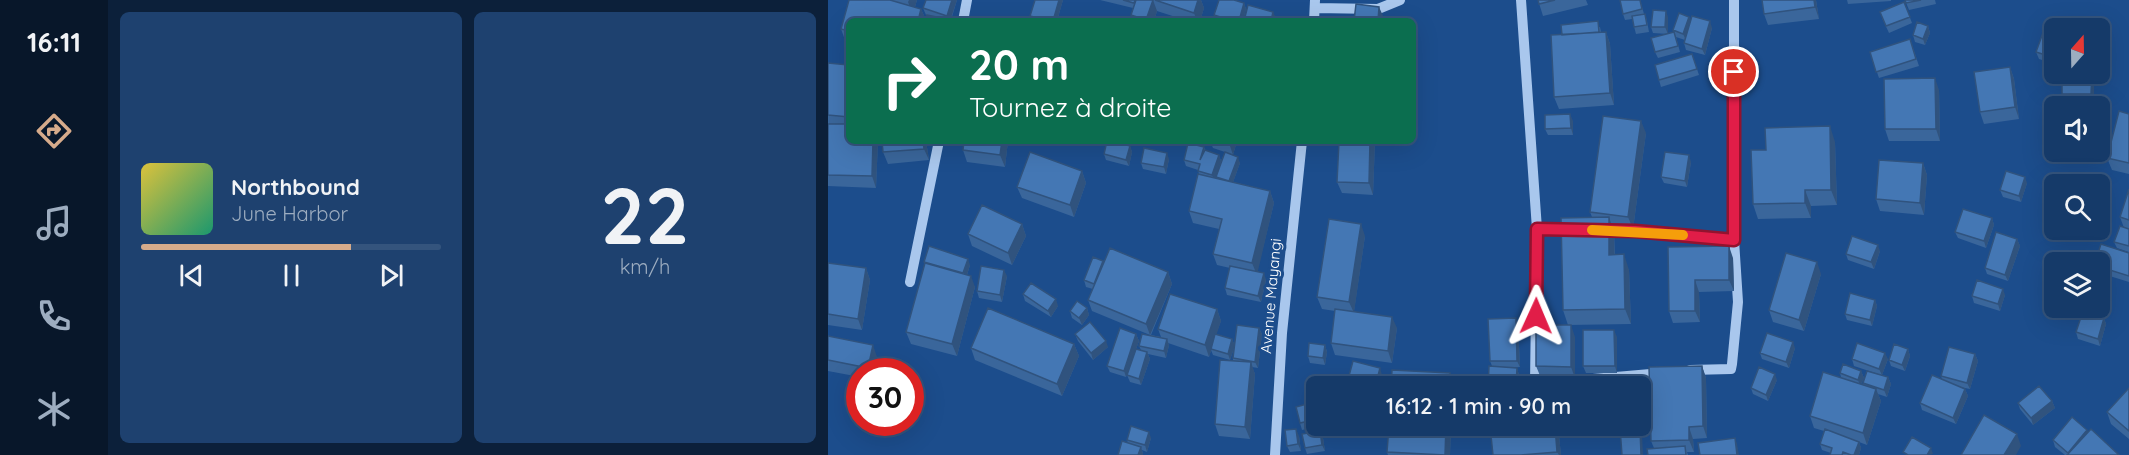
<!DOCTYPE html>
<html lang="fr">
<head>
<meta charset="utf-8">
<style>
  body { margin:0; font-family:Quicksand,sans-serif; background:#1e416f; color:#f1f3f6; height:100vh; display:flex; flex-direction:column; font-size:22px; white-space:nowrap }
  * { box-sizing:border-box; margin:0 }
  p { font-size:20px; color:#9dadc0 }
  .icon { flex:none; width:33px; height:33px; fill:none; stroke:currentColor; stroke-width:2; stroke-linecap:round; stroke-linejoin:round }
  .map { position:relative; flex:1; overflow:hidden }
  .panel { display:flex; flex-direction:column; gap:12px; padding:12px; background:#0c203a; width:720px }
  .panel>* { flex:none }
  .hud { position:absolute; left:18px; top:18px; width:570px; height:126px; border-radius:9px; box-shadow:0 6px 24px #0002,0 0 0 2px #34547d; background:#0b6e4f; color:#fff; overflow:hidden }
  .needle { width:39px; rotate:20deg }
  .controls { position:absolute; left:1216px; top:18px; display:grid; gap:12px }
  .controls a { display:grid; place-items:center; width:66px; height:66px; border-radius:9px; background:#153a69; box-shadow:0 6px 24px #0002,0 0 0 2px #34547d; font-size:30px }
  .speed { position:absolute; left:18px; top:358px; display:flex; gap:12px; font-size:30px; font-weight:700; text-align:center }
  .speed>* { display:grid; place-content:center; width:78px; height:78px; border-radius:50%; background:#153a69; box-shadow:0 6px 24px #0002,0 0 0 2px #34547d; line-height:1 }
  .speed .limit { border:9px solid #d22; background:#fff; color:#111 }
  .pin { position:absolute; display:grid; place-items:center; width:51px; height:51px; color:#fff; margin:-26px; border:3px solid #fff; border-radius:50%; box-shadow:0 2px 6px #0007 }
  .me { position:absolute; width:66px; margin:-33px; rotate:1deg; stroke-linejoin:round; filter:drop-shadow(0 0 4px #0008) }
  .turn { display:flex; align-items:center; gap:21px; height:126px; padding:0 24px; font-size:27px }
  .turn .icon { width:78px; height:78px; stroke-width:2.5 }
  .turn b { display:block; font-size:42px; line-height:51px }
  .panel .card { flex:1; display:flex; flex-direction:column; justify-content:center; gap:9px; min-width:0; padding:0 21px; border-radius:9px; background:#1e416f }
  .panel .dial { align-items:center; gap:0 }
  .dial b { font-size:78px; line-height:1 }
  .song { display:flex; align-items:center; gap:18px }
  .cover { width:72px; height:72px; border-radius:9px; background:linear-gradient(135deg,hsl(50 70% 55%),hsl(160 70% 35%)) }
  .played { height:6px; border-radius:3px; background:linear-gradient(90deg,#d6ab8b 70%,#34547d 70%) }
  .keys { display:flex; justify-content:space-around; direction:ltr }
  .panel .tiles { flex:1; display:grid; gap:12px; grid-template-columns:repeat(2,1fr) }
  .trip { position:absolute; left:478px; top:376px; width:345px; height:60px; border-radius:9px; background:#153a69; box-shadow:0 6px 24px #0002,0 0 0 2px #34547d; font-weight:600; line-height:60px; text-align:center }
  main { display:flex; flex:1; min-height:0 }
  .tabs { display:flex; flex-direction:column; width:108px; justify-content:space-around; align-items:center; background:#08172a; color:#9dadc0 }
  .tabs .icon { width:42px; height:42px }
  .tabs .current { color:#d6ab8b }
  .tabs b { font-size:27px; color:#f1f3f6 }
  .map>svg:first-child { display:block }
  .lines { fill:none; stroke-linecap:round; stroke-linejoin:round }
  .minor { stroke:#a9c7ed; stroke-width:10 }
  .wall { fill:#3a669b }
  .shaded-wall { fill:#30537e }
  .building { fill:#4477b4; stroke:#30537e; stroke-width:1.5 }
  .route-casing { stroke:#92132f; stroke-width:15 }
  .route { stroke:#e11d48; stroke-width:10 }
  .slow { stroke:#f59e0b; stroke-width:10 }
  .labels { text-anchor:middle; stroke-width:6; stroke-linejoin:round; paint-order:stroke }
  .street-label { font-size:15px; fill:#fff; stroke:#1c4d8c }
</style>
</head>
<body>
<main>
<nav class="tabs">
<b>16:11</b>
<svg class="icon current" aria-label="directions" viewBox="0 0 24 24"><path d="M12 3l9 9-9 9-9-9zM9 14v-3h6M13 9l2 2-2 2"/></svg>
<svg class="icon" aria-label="music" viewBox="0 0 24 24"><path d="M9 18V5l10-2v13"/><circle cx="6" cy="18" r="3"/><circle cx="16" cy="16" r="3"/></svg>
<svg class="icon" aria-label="phone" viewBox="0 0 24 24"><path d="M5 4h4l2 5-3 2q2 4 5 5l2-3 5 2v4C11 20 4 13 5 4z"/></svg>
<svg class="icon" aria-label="climate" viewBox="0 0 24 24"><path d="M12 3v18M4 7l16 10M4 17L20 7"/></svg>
</nav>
<section class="panel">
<div class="tiles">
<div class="card">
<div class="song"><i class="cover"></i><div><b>Northbound</b><p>June Harbor</p></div></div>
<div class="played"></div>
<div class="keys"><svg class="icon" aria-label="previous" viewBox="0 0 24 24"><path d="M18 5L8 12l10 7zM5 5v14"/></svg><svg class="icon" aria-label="pause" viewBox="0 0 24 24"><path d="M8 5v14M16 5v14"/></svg><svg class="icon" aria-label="next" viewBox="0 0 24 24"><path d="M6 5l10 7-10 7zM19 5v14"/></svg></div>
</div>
<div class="card dial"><b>22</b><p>km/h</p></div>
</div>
</section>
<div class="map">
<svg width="1301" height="455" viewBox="0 0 1301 455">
  <rect width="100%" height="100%" fill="#1c4d8c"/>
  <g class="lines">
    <path class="minor" d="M693 0 709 229 707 384 834 373
      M487 8 550 9 572 0
      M135 21 139 0
      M486 21 487 0
      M709 229 748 230
      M772 230 906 240
      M82 282 111 141
      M862 370 903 369 904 364 910 302 906 240V0
      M447 455 454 333 474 141"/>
  </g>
  <path class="wall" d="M21 0H89L87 7 93 9 98 20 21 21V41L17 40 13 29Z
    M129 0 123 20 98 15 95 8Z
    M207 0H235L229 21H204L202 16Z
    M272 0H373L376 8 372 21H360L329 11 326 21H305L303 15 305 8Z
    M710 0H758L760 5 715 16Z
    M812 0 816 14H817L819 21 821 32 808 34 804 19 797 20 795 14Z
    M934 0H988L991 19 940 25 936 14Z
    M1019 0H1063V1L1020 4Z
    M1077 0H1107L1108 4 1081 10Z
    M1076 2 1084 23 1061 33 1054 18Z
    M416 3 418 9 415 21H388L386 15Z
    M840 17V34L825 33 823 27Z
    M861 17 862 20 884 28 877 55 858 50 856 43 857 40 848 37 852 52 830 58 827 52 846 32 845 30Z
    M1100 26 1102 33 1097 45 1087 42 1085 35Z
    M772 27 773 32H778L782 44 786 105 731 109 726 97 734 35Z
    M1227 33V64L1211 59 1208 52Z
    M1082 39 1091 66 1051 78 1042 52Z
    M21 54V141H50L48 188 0 186V63L20 65Z
    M864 54 871 75 833 87 831 80Z
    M1182 67 1186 79 1191 119 1156 124 1152 112Z
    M1266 79V101L1236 100 1234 94Z
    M1111 90 1112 141H1061L1057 129Z
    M1301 114V174L1284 170 1279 158Z
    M745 121V135H720L717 129Z
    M818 133 805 229 784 226 786 232 787 255 801 270 803 324 740 325 735 310 764 217 762 212Z
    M98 141 101 160 60 164 55 152Z
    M180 141 177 167 139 162 135 150Z
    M382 141H409L405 155 412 163 405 182 442 191 446 203 429 272 438 280 433 302 399 295 397 288 402 268 389 265 385 254 391 229 365 223 361 211 371 174 370 170 358 166 356 160 376 147 377 150 391 155 393 161 397 152 385 148Z
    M547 141 545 195 514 193 509 182Z
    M1007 142 1009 205 983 206V218L930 219 925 204 938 150Z
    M302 146 304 152 301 166 278 160 276 154Z
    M341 159 338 174 315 169 313 163Z
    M863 162 859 187 836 183 833 177Z
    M1095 163 1099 175 1096 215 1052 211 1048 199Z
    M254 171 258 183 246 217 194 198 189 187Z
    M1199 183 1193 202 1175 197 1172 190Z
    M1301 189V252L1289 248 1286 242 1296 228 1292 217Z
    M1164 218 1166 225 1158 248 1130 238 1127 232Z
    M194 224 198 236 184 265 144 246 140 234Z
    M537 236 526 311 569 328 564 363 507 355 503 343 507 311 494 309 489 297Z
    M1189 239 1192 246 1180 281 1159 274 1157 268Z
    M840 247 905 258 906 291 871 292 872 322 845 323 841 311Z
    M1052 251 1046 269 1020 260 1018 254Z
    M1301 253V282L1272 273V262Z
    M275 261V263L340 272 344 284 323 335 333 337 330 329 389 309 393 321 388 334 404 339 406 344 431 328 434 334 430 368 424 367 427 374 422 439 391 436 387 424 405 361V358L406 348 402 360 385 355 383 350 381 357 340 343 341 345 338 358 320 354 322 359 313 385 302 382 299 375 305 357 298 377 282 372 279 366 308 334 311 341 308 349 313 350 311 346 322 335 264 311 260 300 265 289 258 287 256 280Z
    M96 262 142 265 139 275 147 287 129 356 83 344 78 332 97 264Z
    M0 263 38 268 42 280 34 330 0 325Z
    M993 274 976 331 945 322 941 310Z
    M179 276 174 302 151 298 149 291Z
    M195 294 230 306 223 317 197 301Z
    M1177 295 1172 311 1146 303 1144 296Z
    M1047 300 1049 306 1044 326 1019 320 1017 314Z
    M259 308 261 315 254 325 244 318 242 311Z
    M1276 318 1278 324 1272 346 1250 339 1248 332Z
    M690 324 692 367 680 368H689L691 375 664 366 662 361Z
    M247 334 280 347 265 360 250 341Z
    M0 336 49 357 46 372H32V377L0 371Z
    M747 337V378H713L708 366Z
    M789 337V373H758L755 366Z
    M246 344 251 356 234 396 147 360 143 348Z
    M497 345 499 352 497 365 482 363 480 356Z
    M967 348 961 368 934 359 932 353Z
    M1080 349 1082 356 1077 371 1063 366 1061 360Z
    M1147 354 1150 361 1142 389 1132 387 1137 389 1140 396 1128 424 1094 410 1092 403 1114 379 1113 376Z
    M1024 359H1060L1054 375 1060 377 1063 384 1059 397 1050 394 1053 401 1039 445 1031 442 1033 448 1031 455H1002L1003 453 994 450 992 444 996 431 986 428 982 416 1013 377 1012 373 1033 371 1036 378 1033 384H1035V383L1050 374 1026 366Z
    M874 366 878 378 879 438 865 439 866 452H859L860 455H820L826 448 823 441Z
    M949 380 940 401 925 394 923 388Z
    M32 383V411L21 409 19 403Z
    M1301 388V439L1283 424 1279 412Z
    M1224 401 1227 408 1205 425 1192 409 1190 403Z
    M486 402 489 410V426H490L474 430 472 423Z
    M561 426H623L622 455H560L559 452Z
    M730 426 733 455H665Z
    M1260 432 1291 455H1237L1227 447 1225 440Z
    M471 436 473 451 462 452 459 446Z
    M323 438 319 452 314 450 315 454 300 443 299 440Z
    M495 438 497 451 479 454 477 448Z"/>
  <path class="shaded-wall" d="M81 0H89L85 14 80 2Z
    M124 0H129L122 21H121L119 16Z
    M231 0H235L229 21H225Z
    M325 0 329 11 326 21H318Z
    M370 0H373L376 8 372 21H369L366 13Z
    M986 0H988L991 19 987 7Z
    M416 3 418 9 415 21H411Z
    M551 7 556 18 555 21H550Z
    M93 9 98 20 97 21H90Z
    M838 11 840 17V34L837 27Z
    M445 12 448 18 447 21H443Z
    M861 17 864 23 858 40 855 34Z
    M882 21 884 28 877 55 874 49Z
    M1100 26 1102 33 1097 45 1095 39Z
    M778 32 782 44 786 105 782 93Z
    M1182 67 1186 79 1191 119 1187 107Z
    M1264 74 1266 79V101L1263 94Z
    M1107 78 1111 90 1112 141 1108 129Z
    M742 114 745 121V135L743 128Z
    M813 121 818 133 805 229 800 217Z
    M1002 126 1007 142 1009 205 1003 190Z
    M45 141H50L48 188 44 176Z
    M95 141H98L101 160 96 149Z
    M174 141H180L177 167 172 155Z
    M401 141H409L405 155 401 143Z
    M542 141H547L545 195 541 183Z
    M302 146 304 152 301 166 298 160Z
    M339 153 341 159 338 174 336 167Z
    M391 155 393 161 387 182 384 175Z
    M861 155 863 162 859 187 857 181Z
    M410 157 412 163 403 188 401 182Z
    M1095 163 1099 175 1096 215 1092 203Z
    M254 171 258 183 246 217 242 205Z
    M1197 177 1199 183 1193 202 1191 196Z
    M977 190 983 206V218L977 203Z
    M442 191 446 203 429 275 424 263Z
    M781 217 786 232 787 270 781 255Z
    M1164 218 1166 225 1158 248 1156 241Z
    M194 224 198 236 184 265 180 253Z
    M533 224 537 236 526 313 521 302Z
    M1189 239 1192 246 1180 281 1177 275Z
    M1050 245 1052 251 1046 269 1043 262Z
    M901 246 905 258 906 291 901 280Z
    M796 254 801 270 803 324 797 309Z
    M140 259 142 265 137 281 135 275Z
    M989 262 993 274 976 331 971 320Z
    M38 268 42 280 34 330 30 319Z
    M176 270 179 276 174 302 172 295Z
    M340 272 344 284 322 335 318 324Z
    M436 273 438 280 433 302 430 296Z
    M143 276 147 287 129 356 124 344Z
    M867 280 871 292 872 322 867 311Z
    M1175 289 1177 295 1172 311 1170 304Z
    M228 299 230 306 223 317 220 311Z
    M1047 300 1049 306 1044 326 1042 320Z
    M259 308 261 315 254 325 251 318Z
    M389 309 393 321 381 357 377 345Z
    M564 317 569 328 564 363 560 351Z
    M688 318 690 324 692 367 689 361Z
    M1276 318 1278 324 1272 346 1270 339Z
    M743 325 747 337V378L743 367Z
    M431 328 434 334 430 368 427 362Z
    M786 330 789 337V373L787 366Z
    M308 334 311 341 298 377 296 371Z
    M339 339 341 345 338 358 336 351Z
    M404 339 407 345 402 360 400 354Z
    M278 341 280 347 265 360 263 353Z
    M965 342 967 348 961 368 958 362Z
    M246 344 251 356 234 396 229 384Z
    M45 345 49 357 46 372H42L40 368Z
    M497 345 499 352 497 365 495 358Z
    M1080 349 1082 356 1077 371 1074 365Z
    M319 352 322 359 313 385 311 379Z
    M1057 353 1060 359 1054 375 1051 369Z
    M1147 354 1150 361 1142 389 1139 383Z
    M423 362 427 374 422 439 417 427Z
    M874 366 878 378 879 438 875 426Z
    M552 368 554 375 551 387H547Z
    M689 368 691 375 690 387H688Z
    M1033 371 1036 378 1032 386 1030 380Z
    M622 373 626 385V387H621Z
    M947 374 949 380 940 401 938 395Z
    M814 376 816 383V421L814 415Z
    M1060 377 1063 384 1059 397 1056 390Z
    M1048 389 1053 401 1039 445 1035 433Z
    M1137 389 1140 396 1128 424 1125 418Z
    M1224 401 1227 408 1205 425 1203 418Z
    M618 426H623L622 455H617Z
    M727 426H730L733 455H731L729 452Z
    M812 427 814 434 815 455H813Z
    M861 427 865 439 866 452 861 440Z
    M468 429 471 436 473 451 470 444Z
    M1259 430 1262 436 1240 453Z
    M492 431 495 438 497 451 494 445Z
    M321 432 323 438 319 452 317 445Z
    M1189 434 1193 446 1188 455H1176Z
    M907 438 909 444 911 455H909Z
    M1031 442 1033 448 1031 455H1026Z
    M313 447 315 454V455H310Z
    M1103 448 1105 454 1099 455Z"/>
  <path class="building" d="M21 0H62L93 9 90 21H21V31L13 29Z
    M98 0H124L119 16 95 8Z
    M207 0H231L225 21H222L202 16Z
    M295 0H307L306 3Z
    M308 0H325L318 20 303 15Z
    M327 0H370L366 13Z
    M391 0H406L416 3 411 21H405L386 15Z
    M710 0H727L711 4Z
    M792 0H812L814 9 795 14Z
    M934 0H986L987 7 936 14Z
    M1077 0H1093L1078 3Z
    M1076 2 1082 17 1058 26 1052 12Z
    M528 4 551 7 550 21H526Z
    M420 5 445 12 443 21H416Z
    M825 10 838 11 837 27H823Z
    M851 13 861 17 855 34 845 30Z
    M817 14 819 25 806 27 804 16Z
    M99 15 123 20 122 21H98Z
    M864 16 882 21 874 49 856 43Z
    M770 21 771 32 734 35 733 25Z
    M1089 22 1100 26 1095 39 1085 35Z
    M1216 30 1227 33V58L1208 52Z
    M778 32 782 93 726 97 723 35Z
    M846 32 850 46 827 52 823 38Z
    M1082 39 1088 59 1048 72 1042 52Z
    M21 54V117L0 115V63L20 65Z
    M864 54 869 69 831 80 827 65Z
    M1182 67 1187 107 1152 112 1146 72Z
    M1234 74H1264L1263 94H1234Z
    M1107 78 1108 129H1057L1056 79Z
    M1291 111 1301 114V163L1279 158Z
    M742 114 743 128 717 129V115Z
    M775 116 813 121 800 217 762 212Z
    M0 124H21V141H45L44 176 0 175Z
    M1002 126 1003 190H977V203L925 204 923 150H938L937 128Z
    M54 141H95L96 149 55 152Z
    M136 141H174L172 155 135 150Z
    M279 141H285L302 146 298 160 276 154Z
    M511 141H542L541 183 509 182Z
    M360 143 376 147 372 160 377 150 391 155 384 175 370 171 372 164 356 160Z
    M316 148 339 153 336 167 313 163Z
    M202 152 254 171 242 205 189 187Z
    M397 152 410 157 401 181 388 177Z
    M837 152 861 155 857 181 833 177Z
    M1051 160 1095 163 1092 203 1048 199Z
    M1178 171 1197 177 1191 196 1172 190Z
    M370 174 442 191 424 263 385 254 394 219 361 211Z
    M1301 189V220L1292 217Z
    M154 205 194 224 180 253 140 234Z
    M1135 209 1164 218 1156 241 1127 232Z
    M781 217V255L796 254 797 309 735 310 733 218Z
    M501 219 533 224 521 302 489 297Z
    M1292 226 1301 229V246L1286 242Z
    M1168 232 1189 239 1177 275 1157 268Z
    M1024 236 1050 245 1043 262 1018 254Z
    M1273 244 1301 253V276L1272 267V262H1267Z
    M101 246 140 259 135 273 96 262Z
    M901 246V280H867V311H841L840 247Z
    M282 248 340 272 318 324 260 300Z
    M958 253 989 262 971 320 941 310Z
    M265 257 275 261 266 284 256 280Z
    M0 263 38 268 30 319 0 314Z
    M97 263 143 276 124 344 78 332Z
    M153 266 176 270 172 295 149 291Z
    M402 266 436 273 430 296 397 288Z
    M1149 280 1175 289 1170 304 1144 296Z
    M203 283 228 299 220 311 195 294Z
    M1022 293 1047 300 1042 320 1017 314Z
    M342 294 389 309 377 345 330 329Z
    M249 301 259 308 251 318 242 311Z
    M160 308 246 344 229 384 143 348Z
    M507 309 564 317 560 351 503 343Z
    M1255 311 1276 318 1270 339 1248 332Z
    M688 318 689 361H662L660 319Z
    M262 322 278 341 263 353 247 334Z
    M409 325 431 328 427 362 405 358Z
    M708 325H743V367L708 366Z
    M292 328 308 334 296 371 279 366Z
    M755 330H786L787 366H755Z
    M939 333 965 342 958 362 932 353Z
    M314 334 339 339 336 351 311 346Z
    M387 334 404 339 400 354 383 349Z
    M0 336 45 345 40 368 0 360Z
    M481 343 497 345 495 358 480 356Z
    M1029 343 1057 353 1051 369 1024 359Z
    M1066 344 1080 349 1074 365 1061 360Z
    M1121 347 1147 354 1139 383 1113 376Z
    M308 349 319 352 311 379 299 375Z
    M392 360 423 362 417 427 387 424Z
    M525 361 552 368 547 387H518Z
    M1015 364 1033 371 1030 380 1012 373Z
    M661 366 689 368 688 387H660Z
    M874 366 875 426 861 427V440L823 441 821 367Z
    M931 367 947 374 938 395 923 388Z
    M564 370 622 373 621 387H563Z
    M1039 371 1060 377 1056 390 1035 383Z
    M995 372 1048 389 1035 433 982 416Z
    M1104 375 1137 389 1125 418 1092 403Z
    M793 376H814V415L813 387H793Z
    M23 381 32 383V405L19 403Z
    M1211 386 1224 401 1203 418 1190 403Z
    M1301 388V431L1279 412Z
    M486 402 489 413V419L472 423 468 407Z
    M1156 415 1189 434 1176 455H1133Z
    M1244 417 1259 430 1240 453 1225 440Z
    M303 426 321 432 317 445 299 440Z
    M561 426H618L617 455 559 452Z
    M662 426H727L729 452 693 455H665Z
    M812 427 813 455H794L792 428Z
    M468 429 470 444 459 446 457 430Z
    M997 429 1031 442 1026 455H1023L1015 452 1014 455H1002L1004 448 992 444Z
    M1263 429 1291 455H1239Z
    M492 431 494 445 477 448 474 434Z
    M1084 437 1103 448 1099 455H1080L1075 452Z
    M907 438 909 455H872L870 443Z
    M294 441 313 447 310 455H290Z
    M857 446 858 455H820L819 449Z"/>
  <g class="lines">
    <defs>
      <path id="route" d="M708 316 709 229 807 231 906 240V72"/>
    </defs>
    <use href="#route" class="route-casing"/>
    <use href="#route" class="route"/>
    <path class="slow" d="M764 230 855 235"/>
  </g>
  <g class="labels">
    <g class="street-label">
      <text transform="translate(443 296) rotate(-85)" y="5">Avenue Mayangi</text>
    </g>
  </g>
</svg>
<div class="controls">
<a><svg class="needle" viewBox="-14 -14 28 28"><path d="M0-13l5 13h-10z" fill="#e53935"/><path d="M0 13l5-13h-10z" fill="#9dadc0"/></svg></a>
<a><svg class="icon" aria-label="sound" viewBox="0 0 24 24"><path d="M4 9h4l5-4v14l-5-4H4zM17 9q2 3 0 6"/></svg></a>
<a><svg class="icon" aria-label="search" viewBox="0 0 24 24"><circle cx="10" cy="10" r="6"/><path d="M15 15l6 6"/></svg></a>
<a><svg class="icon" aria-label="layers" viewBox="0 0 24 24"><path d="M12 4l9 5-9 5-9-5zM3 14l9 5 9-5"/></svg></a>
</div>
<div class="speed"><div class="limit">30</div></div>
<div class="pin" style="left:906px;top:72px;background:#d93025"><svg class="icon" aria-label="arrive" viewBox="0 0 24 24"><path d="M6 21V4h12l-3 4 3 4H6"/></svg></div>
<svg class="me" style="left:708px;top:316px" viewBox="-20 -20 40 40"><path d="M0-17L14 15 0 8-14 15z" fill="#e11d48" stroke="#fff" stroke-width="4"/></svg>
<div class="trip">16:12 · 1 min · 90 m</div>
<div class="hud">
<div class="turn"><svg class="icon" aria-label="right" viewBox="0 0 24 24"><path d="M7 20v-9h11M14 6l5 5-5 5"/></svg><div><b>20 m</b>Tournez à droite</div></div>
</div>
</div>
</main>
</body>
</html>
